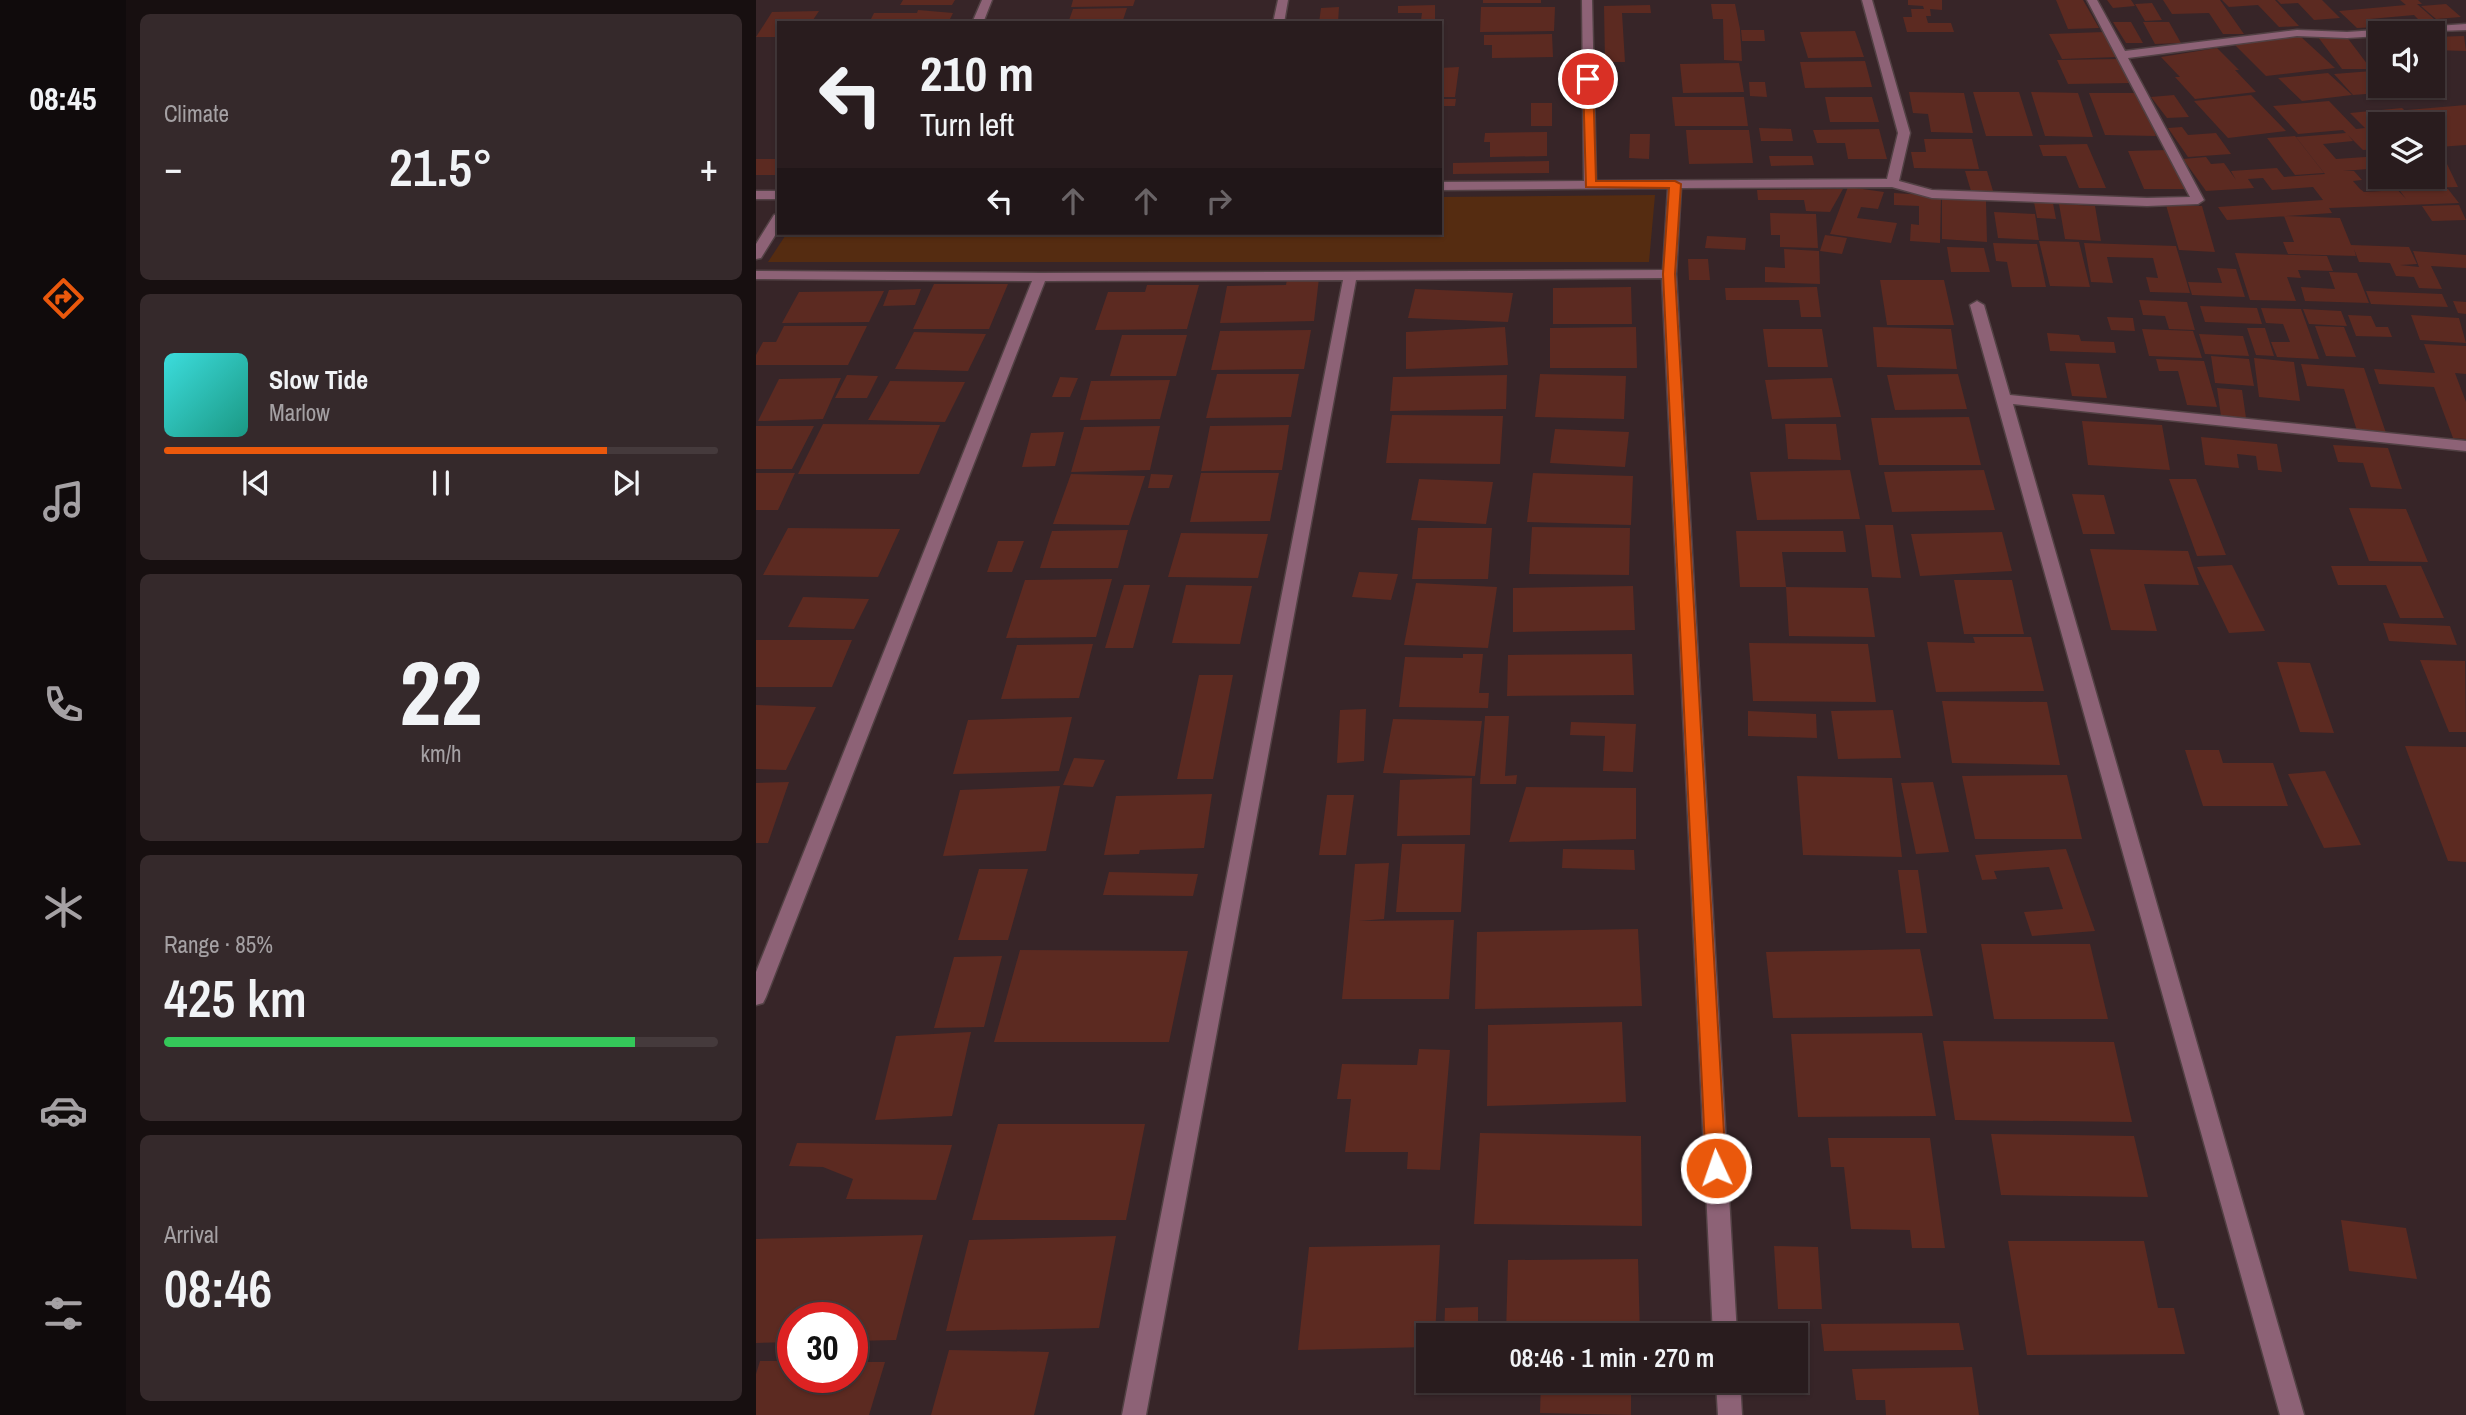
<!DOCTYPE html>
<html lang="en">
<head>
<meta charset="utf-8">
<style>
  body { margin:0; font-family:"Archivo Narrow",sans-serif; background:#35292b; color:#f1f3f6; height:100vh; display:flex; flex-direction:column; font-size:26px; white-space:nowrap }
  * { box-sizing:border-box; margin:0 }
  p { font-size:23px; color:#a5a1a4 }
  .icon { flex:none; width:38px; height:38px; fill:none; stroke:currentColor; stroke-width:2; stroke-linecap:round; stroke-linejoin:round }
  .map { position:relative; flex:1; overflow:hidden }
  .details { display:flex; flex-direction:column; gap:14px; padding:14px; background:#170f10; width:630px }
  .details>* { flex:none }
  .banner { position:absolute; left:21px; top:21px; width:665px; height:214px; border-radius:0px; box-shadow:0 2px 5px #0004,0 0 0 2px #453a3c; background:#291c1e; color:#f1f3f6; overflow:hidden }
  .controls { position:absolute; left:1612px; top:21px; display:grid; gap:14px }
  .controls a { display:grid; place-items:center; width:77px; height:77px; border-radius:0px; background:#291c1e; box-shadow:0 2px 5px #0004,0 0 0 2px #453a3c; font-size:35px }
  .speed { position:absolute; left:21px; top:1302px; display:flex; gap:14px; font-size:35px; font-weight:700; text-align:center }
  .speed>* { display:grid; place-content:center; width:91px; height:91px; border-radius:50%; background:#291c1e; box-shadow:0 2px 5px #0004,0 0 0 2px #453a3c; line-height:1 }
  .speed .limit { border:10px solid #d22; background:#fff; color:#111 }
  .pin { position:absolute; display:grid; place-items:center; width:60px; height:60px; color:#fff; margin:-30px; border:4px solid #fff; border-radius:50%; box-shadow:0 2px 7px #0007 }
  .me { position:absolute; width:77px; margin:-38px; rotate:357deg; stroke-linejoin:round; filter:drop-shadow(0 0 5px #0008) }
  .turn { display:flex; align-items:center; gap:24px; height:147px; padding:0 28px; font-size:32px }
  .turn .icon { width:91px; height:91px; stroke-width:2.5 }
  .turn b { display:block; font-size:49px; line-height:60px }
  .lanes { display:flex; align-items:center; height:66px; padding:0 28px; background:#0003; justify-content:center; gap:35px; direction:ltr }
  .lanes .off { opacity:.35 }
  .big { font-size:52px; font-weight:600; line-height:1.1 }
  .details .tile { flex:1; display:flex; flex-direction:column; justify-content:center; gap:10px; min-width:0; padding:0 24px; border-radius:10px; background:#35292b }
  .details .dial { align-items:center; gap:0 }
  .dial b { font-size:91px; line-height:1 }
  .song { display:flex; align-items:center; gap:21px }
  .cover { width:84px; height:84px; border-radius:10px; background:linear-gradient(135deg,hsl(180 70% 55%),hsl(170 70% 35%)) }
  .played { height:7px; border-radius:4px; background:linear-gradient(90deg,#ea580c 80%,#453a3c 80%) }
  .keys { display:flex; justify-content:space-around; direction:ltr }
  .heat { display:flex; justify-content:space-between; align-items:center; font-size:38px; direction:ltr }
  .charge { height:10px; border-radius:5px; background:linear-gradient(90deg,#34c759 85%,#453a3c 0) }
  .trip { position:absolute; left:660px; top:1323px; width:392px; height:70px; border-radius:0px; background:#291c1e; box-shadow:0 2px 5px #0004,0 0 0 2px #453a3c; font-weight:600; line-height:70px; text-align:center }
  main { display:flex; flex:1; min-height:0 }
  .tabs { display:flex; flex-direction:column; width:126px; justify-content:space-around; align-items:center; background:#100b0c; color:#a5a1a4 }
  .tabs .icon { width:49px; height:49px }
  .tabs .on { color:#ea580c }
  .tabs b { font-size:32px; color:#f1f3f6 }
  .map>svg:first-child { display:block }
  .green { fill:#552c11 }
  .building { fill:#5c2a21 }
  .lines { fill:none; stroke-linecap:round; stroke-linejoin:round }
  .minor-casing { stroke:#524144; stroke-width:3 }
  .minor { fill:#8d6276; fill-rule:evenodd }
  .route { fill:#ea580c; stroke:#983908; stroke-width:2 }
</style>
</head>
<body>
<main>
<nav class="tabs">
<b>08:45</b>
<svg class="icon on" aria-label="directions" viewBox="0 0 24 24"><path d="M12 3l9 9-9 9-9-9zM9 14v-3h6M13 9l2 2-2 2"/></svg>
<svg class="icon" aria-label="music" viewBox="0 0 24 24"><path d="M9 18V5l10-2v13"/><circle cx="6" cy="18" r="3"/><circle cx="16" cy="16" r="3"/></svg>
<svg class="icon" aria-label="phone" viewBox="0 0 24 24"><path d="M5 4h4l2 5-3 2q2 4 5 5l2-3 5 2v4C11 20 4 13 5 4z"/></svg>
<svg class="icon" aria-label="climate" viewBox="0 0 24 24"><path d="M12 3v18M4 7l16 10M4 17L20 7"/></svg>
<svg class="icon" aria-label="car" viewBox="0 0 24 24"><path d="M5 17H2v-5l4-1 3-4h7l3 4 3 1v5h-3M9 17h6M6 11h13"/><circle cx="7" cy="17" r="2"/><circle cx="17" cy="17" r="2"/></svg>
<svg class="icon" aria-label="filters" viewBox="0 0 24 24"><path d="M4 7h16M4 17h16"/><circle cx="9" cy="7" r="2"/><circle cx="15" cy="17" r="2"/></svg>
</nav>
<section class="details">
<div class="tile"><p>Climate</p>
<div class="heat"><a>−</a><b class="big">21.5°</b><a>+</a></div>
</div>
<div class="tile">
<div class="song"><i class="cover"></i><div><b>Slow Tide</b><p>Marlow</p></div></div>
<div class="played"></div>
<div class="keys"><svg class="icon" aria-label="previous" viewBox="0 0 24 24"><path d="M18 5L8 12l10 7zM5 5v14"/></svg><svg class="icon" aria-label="pause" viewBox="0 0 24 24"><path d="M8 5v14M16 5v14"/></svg><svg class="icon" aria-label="next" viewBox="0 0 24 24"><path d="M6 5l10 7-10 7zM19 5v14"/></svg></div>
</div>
<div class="tile dial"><b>22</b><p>km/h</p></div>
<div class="tile"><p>Range · 85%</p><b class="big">425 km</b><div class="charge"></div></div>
<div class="tile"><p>Arrival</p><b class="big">08:46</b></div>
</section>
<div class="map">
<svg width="1710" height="1415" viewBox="0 0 1710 1415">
  <rect width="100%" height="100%" fill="#372528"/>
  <path class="green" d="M899 195 893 262H12L31 233H684V197Z"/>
  <path class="building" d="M147 0H199L196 5H144Z
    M317 0H379L377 6 315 7Z
    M727 0H785V3H727Z
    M1152 0H1186V10L1174 9 1175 16H1170L1172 23H1195L1198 32H1151L1147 17H1156L1155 9H1168L1167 6 1152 5Z
    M1300 0H1327L1343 28 1312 29Z
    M1351 0H1375L1379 6 1357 8Z
    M1407 0H1464L1488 34H1467L1453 13 1416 14Z
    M1466 0H1519L1543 26 1523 27 1502 5 1473 7Z
    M1521 0H1566L1584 18 1558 20 1542 3 1525 4Z
    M1644 0H1662L1666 4H1661L1678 19 1663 20 1658 15 1614 19 1622 27 1601 28 1583 11 1650 5Z
    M1396 3 1406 20 1389 21 1379 4Z
    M955 4H979L984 29 986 61 968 60 967 19H957Z
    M1690 4 1705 17 1680 19 1665 6Z
    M679 5V20H665L666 13H642V6Z
    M894 5 895 13H866L869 62H849L848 6Z
    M583 7 582 23H563L565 8Z
    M725 7H799L798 31 724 32Z
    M371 8 366 23H312L317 9Z
    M162 10 197 13 192 23H113L118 13H161Z
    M63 11 55 23H23V37H0L16 12Z
    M1357 22H1375L1387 43H1370Z
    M1387 22H1413L1425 43 1399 44Z
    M985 30H1008L1009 41H986Z
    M1099 31 1108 57 1052 58 1044 32Z
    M1348 32 1362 57 1306 59 1293 34Z
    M796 34 797 57 736 58V45H728V35Z
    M1544 36 1579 68 1510 76 1477 43Z
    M1590 36 1615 69H1586L1562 37Z
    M1708 36 1710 51 1676 50V37Z
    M1461 48 1483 70H1479L1500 92 1439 99 1419 77H1424L1405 57Z
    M1363 59 1375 83 1312 84 1301 60Z
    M1109 61 1116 87 1049 88 1044 62Z
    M983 63 988 92 927 93 924 64Z
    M703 67 699 97H684V68Z
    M1616 71 1624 79V86H1630L1636 92 1597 95 1578 74Z
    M1572 73 1596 95 1546 101 1522 78Z
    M993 82H1009L1011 97 994 96Z
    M1153 92 1208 93 1217 133 1175 132 1172 114 1157 113Z
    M1217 92H1263L1277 136H1230Z
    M1275 92 1322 93 1337 137 1289 136Z
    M1333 93H1383L1400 136 1349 135Z
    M1418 95 1433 117 1411 118 1395 97Z
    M1495 95 1530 131 1472 138 1438 101Z
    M916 97H988L992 126H919Z
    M1069 97H1116L1123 122H1074Z
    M684 99H700L699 106H688L686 120Z
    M1573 101 1600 129 1609 128 1594 113 1646 108 1661 122 1624 124V149L1607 150 1592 135 1597 141 1567 144 1580 159 1624 156V168L1587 171H1598L1606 180 1597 181 1604 189 1608 192 1626 191 1623 188 1639 187 1650 199 1636 180 1646 179 1655 191 1692 189 1703 203 1573 208 1576 213 1471 220 1462 207 1567 200 1557 187 1516 190 1507 178 1492 179 1498 188 1450 191 1427 159 1450 157 1455 164 1468 163 1480 180 1475 171 1521 168 1528 177 1569 174 1540 137 1590 133 1587 130 1542 134 1517 106Z
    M775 103H796V126H775Z
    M1710 105V145L1683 147 1676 139V124H1663L1651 110Z
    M1426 127 1432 135 1460 133 1475 154 1432 157 1412 128Z
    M1003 128 1035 129 1037 141H1005Z
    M1123 129 1131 159H1092L1089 143H1061L1057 130Z
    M930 130H993L997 163 933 164Z
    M791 132V156L734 157V142H728L729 133Z
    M874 134H894L893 159 873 158Z
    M1539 136 1568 173 1539 175 1511 138Z
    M1168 139H1216L1223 169 1158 168 1155 152H1170Z
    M1331 144 1350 188H1323L1310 156H1287L1283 145Z
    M1412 150 1429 189H1388L1372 151Z
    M1013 156H1056L1058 165 1015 166Z
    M0 159H23V175H0Z
    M793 161V173L697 174V163Z
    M1691 164 1702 187 1667 188 1654 177H1676V165Z
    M1209 171H1231L1237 191H1215Z
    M1092 187 1128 192 1122 209 1105 207 1101 218 1141 223 1135 243 1074 234Z
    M1087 189 1074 212 1050 211 1048 200H1002L1001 190Z
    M1138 193 1185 196 1184 243 1154 241 1155 224 1163 225V206L1138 205Z
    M1186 198 1230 201 1231 242 1186 239Z
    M1278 202 1297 203 1300 219 1281 218Z
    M1303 204 1339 206 1345 241 1309 239Z
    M1410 205 1446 206 1459 252 1423 250Z
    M1703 205 1710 220 1676 221 1666 206Z
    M1238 212 1279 214 1283 240 1242 238Z
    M1014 213 1060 214 1062 248 1024 247V235H1015Z
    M1528 216 1584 218 1595 245 1653 247 1661 264 1644 265 1663 267 1657 251 1710 255V268L1675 266 1686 289 1663 288 1658 277 1640 276 1634 263 1603 262 1598 249 1600 256 1532 254 1527 242H1538Z
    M1069 235 1091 238 1086 254 1064 251Z
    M951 236 990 238 989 250 949 248Z
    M1283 241 1323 242 1334 287 1294 286Z
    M1237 243 1281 244 1290 287H1256L1251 262 1240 261Z
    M1328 243 1420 246 1434 293 1394 292 1390 277 1402 278 1397 258 1351 257 1357 283 1335 282Z
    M1191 247 1228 248 1234 272H1195Z
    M1028 249 1063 251 1064 284 1009 282V267L1029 268Z
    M1479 253 1571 256 1577 271 1542 270 1545 278 1531 277 1540 301 1494 300Z
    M932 259H952L954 280H933Z
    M1461 268 1480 269 1489 297 1436 295 1432 282 1466 283Z
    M1573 272 1601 273 1613 303 1549 301 1545 287 1579 289Z
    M563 278 558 321 464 323 471 286 530 285 531 279Z
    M1124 280H1188L1198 325H1131Z
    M178 284H252L233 329H157Z
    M391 285H443L431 329 339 330 352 292H389Z
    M875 287 876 324H797V288Z
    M1061 287 1065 317H1045L1043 300H970L969 288Z
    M165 289 159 305 127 306 133 290Z
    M659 289 757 293 752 322 652 318Z
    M128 291 113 322 26 323 43 292Z
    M1610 291 1686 294 1692 307 1615 304Z
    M1383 300 1431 302 1439 330 1413 329 1409 316 1387 315Z
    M1697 301 1710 302V314L1702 313Z
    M1444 306 1501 308 1506 324 1449 322Z
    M1505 308 1545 309 1563 359 1521 357 1515 342H1534L1527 324 1510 323Z
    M1547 309 1585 311 1591 326 1553 324Z
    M1592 315 1615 316 1620 327H1632L1636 337 1600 336Z
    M1655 315 1703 318 1710 343 1664 340Z
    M1351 317 1377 318 1379 331 1355 330Z
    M28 326H111L92 365H0V355L7 342H20Z
    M1559 326 1588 327 1600 357 1570 356Z
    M749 327 752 365 650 369V332Z
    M880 327 881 368H794V328Z
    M1117 327 1195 329 1201 369 1121 367Z
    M1491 328H1509L1518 356 1500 355Z
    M1007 329H1066L1072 367H1012Z
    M1386 329 1437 331 1446 358 1393 356Z
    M555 330 548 369 455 370 464 331Z
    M158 332 230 334 212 371 139 369Z
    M1291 333 1323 335 1325 341 1358 342 1360 353 1294 351Z
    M1443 334 1487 336 1493 356 1449 354Z
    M366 335H431L420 376H354Z
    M1668 344 1710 346V374L1699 373 1710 402V439L1697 438 1678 387 1623 384 1618 369 1679 373Z
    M1455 356 1493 359 1498 386 1459 383Z
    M1498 358 1538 362 1544 401 1503 397Z
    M1400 359 1448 361 1461 407 1431 405 1422 371H1403Z
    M1309 363 1343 364 1351 398 1316 396Z
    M1545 364 1608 368 1630 433 1601 431 1588 389 1551 386Z
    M461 374H543L535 417 450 418Z
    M784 374 870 376 868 419 779 417Z
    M1202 374 1211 409 1139 410 1131 375Z
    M91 375 122 376 111 398H79Z
    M751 375 750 409 634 411 637 377Z
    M304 377 322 378 314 397H296Z
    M85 378 67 419 2 421 23 379Z
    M1076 378 1085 417 1016 419 1009 380Z
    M414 380 404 419 324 420 335 381Z
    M134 381 209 382 189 422 112 420Z
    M1461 388 1486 390 1490 418 1465 416Z
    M636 415 747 416 744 464 630 463Z
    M1213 417 1225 465H1123L1115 418Z
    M1326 421 1406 425 1414 470 1332 465Z
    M67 424 184 425 163 474H42Z
    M1029 424H1080L1085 460 1032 459Z
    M533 425 526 470 445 471 454 426Z
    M0 426H58L36 469H0Z
    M404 426 394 470 315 472 328 427Z
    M799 429 873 432 869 467 794 463Z
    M308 432 299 466 266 467 275 433Z
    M1445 437 1521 444 1526 472 1502 470 1500 456 1481 454 1483 468 1449 465Z
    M1577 445 1632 448 1646 489 1615 487 1607 463 1582 462Z
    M1094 470 1104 519 1001 520 994 472Z
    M1228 470 1239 510 1136 512 1128 472Z
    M0 473H39L22 510H0Z
    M445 473H523L514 521 434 522Z
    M777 473 877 476 875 525 771 522Z
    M315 474 389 476 373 525 297 524Z
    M395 474 417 475 413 488H392Z
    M663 479 737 482 730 524 655 520Z
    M1413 479H1440L1470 555 1441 556Z
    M1316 494 1348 495 1359 534H1327Z
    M1593 508 1650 509 1672 562 1613 561Z
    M1109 525H1137L1145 578 1116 577Z
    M776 527 874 528 873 575 773 574Z
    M32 528 144 529 122 577 7 575Z
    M662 528H736L732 579H656Z
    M372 530 362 568H284L296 531Z
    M980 531H1087L1090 552H1026L1030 587H984Z
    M1246 532 1256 571 1164 576 1155 534Z
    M425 533 512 534 502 578 412 577Z
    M242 541H268L256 572H231Z
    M1334 549 1432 551 1443 585 1388 584 1401 631 1355 630Z
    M1476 565 1509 631 1473 633 1441 567Z
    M1575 566H1665L1688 618H1644L1630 585H1582Z
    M603 572 642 574 635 600 596 597Z
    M356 579 340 637 250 638 269 580Z
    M1198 580H1256L1268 634H1208Z
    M660 583 741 587 732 648 648 645Z
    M368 585H394L377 648H349Z
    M430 585 496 586 484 644 416 643Z
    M877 586 879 630 757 632V588Z
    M1030 587 1112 588 1119 637 1033 636Z
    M47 597 113 599 98 629 32 627Z
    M1627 623 1694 626 1701 645 1633 641Z
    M1217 637H1275L1288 691 1180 692 1171 642 1219 643Z
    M0 640H96L76 687H0Z
    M993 643 1112 644 1120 702 997 701Z
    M337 644 323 698 245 699 261 645Z
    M707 654H727L723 693H733L732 708 643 707 649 657 707 658Z
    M876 654 878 695 751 696 752 655Z
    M1664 660 1709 661 1710 732H1693Z
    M1521 662 1554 663 1578 733 1544 732Z
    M443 675H477L457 779H421Z
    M1186 701 1291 702 1304 765 1196 763Z
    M0 705 60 707 30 770 0 769Z
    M610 709 608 761 581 763 584 710Z
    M1137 710 1145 758 1082 759 1075 711Z
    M992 711 1060 714 1061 738 992 736Z
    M729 716H753L749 776 761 775 760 784H724Z
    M316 717 303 771 197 774 212 720Z
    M637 719 726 721 719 776 627 773Z
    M815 722 880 724 877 772 847 771 849 736 814 735Z
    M1649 746 1710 747V862L1692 861Z
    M1429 750H1463L1467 763H1517L1532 806H1447Z
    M318 758 349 760 337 787 307 785Z
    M1569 771 1605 845 1568 848 1532 774Z
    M1311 775 1326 839H1219L1206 776Z
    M1041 776 1136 778 1146 857 1047 855Z
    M716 778 714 835 641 836 644 780Z
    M33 782 12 843H0V783Z
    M1177 782 1193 852 1160 854 1145 783Z
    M304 786 290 851 187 856 204 790Z
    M770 787 880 788V839L753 842Z
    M456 794 448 848 384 850 383 854 348 855 360 796Z
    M571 795H598L590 855H563Z
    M646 844H709L705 912H640Z
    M807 849 878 850 879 870 806 868Z
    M1310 849 1339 931 1276 936 1268 912 1307 909 1293 867 1238 871 1241 879 1226 880 1219 855Z
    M633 863 628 919 603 921 698 920 693 999H586L599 864Z
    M223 869H272L252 940H202Z
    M1142 870H1162L1171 933H1150Z
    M353 872 442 874 437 896 347 895Z
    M882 929 886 1006 719 1009 721 932Z
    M1225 944H1334L1352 1019H1238Z
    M1164 949 1177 1016 1017 1018 1010 952Z
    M264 950 432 951 413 1042H238Z
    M246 956 228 1027 178 1028 198 957Z
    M866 1022 870 1102 731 1106 732 1025Z
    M215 1032 196 1116 119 1120 140 1036Z
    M1166 1033 1180 1116 1042 1117 1035 1034Z
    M1187 1041 1358 1042 1376 1122 1199 1120Z
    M663 1049 694 1050 684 1170 651 1169 652 1152H589L595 1099H581L586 1064 661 1065Z
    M242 1124H389L370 1220H216Z
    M724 1133 885 1136 886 1226 718 1224Z
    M1235 1134 1378 1136 1392 1197 1245 1195Z
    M1072 1138H1174L1189 1248H1156L1154 1230 1095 1229 1088 1167H1075Z
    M41 1143 196 1145 180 1200 90 1199 97 1179 67 1167 33 1166Z
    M1585 1220 1650 1228 1661 1279 1593 1271Z
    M167 1235 140 1340 96 1341V1318H37V1342L0 1343V1239Z
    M360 1236 343 1328 190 1331 213 1240Z
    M1252 1241H1388L1402 1308H1418L1429 1354 1271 1355Z
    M684 1245 679 1335H672V1347L542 1350 553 1247Z
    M1018 1246 1062 1247 1066 1309H1022Z
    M882 1259 884 1335H750L752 1260Z
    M722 1307V1335H688L689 1308Z
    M1203 1323 1208 1350 1068 1351 1065 1324Z
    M193 1350 293 1352 278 1415H175Z
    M4 1361H37V1377H96V1362H129L113 1415H0V1374Z
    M1216 1367 1223 1415H1130L1129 1400H1100L1096 1369Z
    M785 1381H875V1415L784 1413Z"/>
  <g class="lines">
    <defs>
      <path id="minor" d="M226 0H236L227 23H216Z
        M522 0H532L528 23H517Z
        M826 0H836L840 181 1131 179 1142 133 1106 0H1116L1154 133 1143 181 1176 190 1391 198 1434 197 1331 0H1341L1369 51 1541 30 1591 32 1710 24V30L1624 33V36L1591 38 1541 36 1372 58 1448 200 1442 204 1391 206 1176 198 1136 187 925 188 920 274 981 1335H957L906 278 600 280 390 1415H366L587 280 289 281 10 997 7 1003 0 1005V972L276 281 0 279V271L284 273 907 270 912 188 684 190V182L828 181Z
        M0 191H23V199H0Z
        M23 214V229L5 258 0 259V244L18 215Z
        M1221 301 1228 305 1254 395 1710 441V451L1257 404 1548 1415H1524L1240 399 1214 305Z
        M960 1381H984L986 1415H962Z"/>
    </defs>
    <use href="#minor" class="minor-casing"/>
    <use href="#minor" class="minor"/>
  </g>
  <path class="route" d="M832 76 837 79 840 181H919L925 184 919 274 970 1168 967 1174 960 1177 953 1174 950 1168 907 274 913 188 830 187 827 79Z"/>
</svg>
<div class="controls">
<a><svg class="icon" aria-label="sound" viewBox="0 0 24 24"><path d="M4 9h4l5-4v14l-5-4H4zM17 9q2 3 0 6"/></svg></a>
<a><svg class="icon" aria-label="layers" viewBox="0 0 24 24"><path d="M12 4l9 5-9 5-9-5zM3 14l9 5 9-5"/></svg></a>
</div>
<div class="speed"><div class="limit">30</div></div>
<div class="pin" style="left:832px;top:79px;background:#d93025"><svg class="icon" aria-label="arrive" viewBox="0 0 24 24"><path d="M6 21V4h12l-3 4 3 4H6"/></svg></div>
<svg class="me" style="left:960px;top:1168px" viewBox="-20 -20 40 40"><circle r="17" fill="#ea580c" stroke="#fff" stroke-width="3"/><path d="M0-11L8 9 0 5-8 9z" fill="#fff"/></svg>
<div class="trip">08:46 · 1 min · 270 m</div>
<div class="banner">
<div class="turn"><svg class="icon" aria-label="left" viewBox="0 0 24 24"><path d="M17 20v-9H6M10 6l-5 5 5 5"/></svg><div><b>210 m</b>Turn left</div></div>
<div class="lanes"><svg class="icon" aria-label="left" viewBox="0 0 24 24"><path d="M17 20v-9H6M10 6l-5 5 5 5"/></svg><svg class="icon off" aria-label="ahead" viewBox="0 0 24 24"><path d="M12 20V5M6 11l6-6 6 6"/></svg><svg class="icon off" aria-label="ahead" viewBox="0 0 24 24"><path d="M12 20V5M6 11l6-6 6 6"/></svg><svg class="icon off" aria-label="right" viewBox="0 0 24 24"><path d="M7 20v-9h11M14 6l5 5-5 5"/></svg></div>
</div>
</div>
</main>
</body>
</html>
